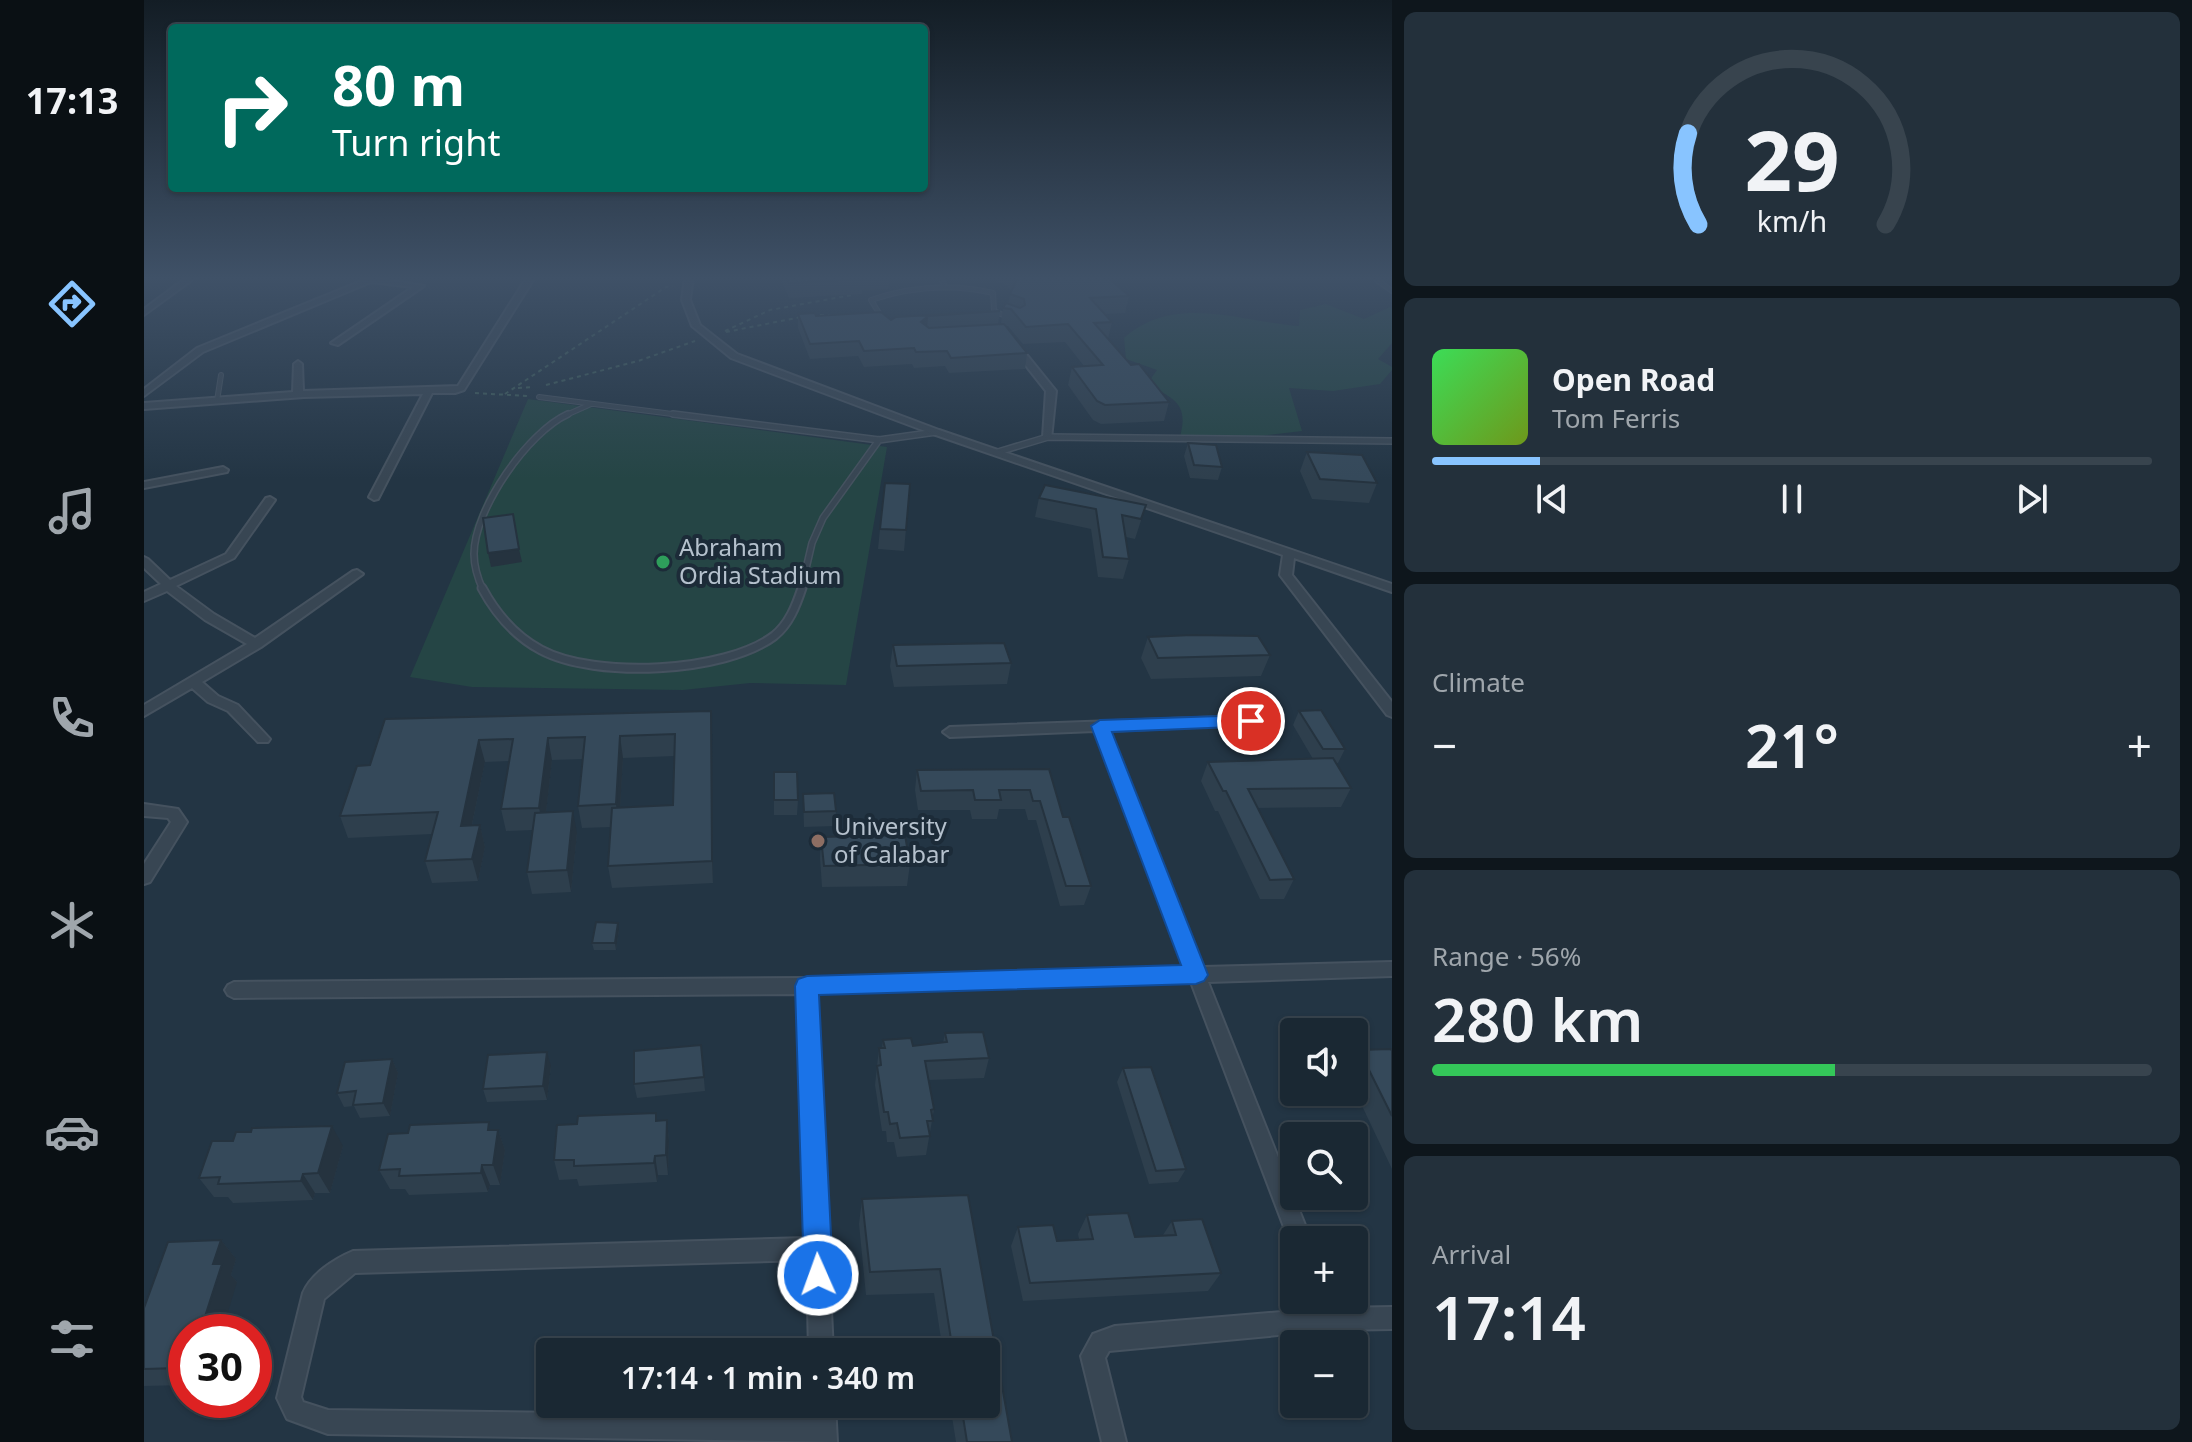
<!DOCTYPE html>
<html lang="en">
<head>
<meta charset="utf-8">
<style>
  body { margin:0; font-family:"Noto Sans",sans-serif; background:#23303b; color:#f1f3f6; height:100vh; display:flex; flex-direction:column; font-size:30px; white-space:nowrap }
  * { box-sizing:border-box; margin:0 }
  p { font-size:26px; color:#9fa6ac }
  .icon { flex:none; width:44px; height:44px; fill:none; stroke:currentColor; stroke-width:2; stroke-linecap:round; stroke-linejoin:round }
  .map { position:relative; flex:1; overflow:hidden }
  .side { display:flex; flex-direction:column; gap:12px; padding:12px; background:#0e161c; width:800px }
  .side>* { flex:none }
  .banner { position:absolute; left:24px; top:24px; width:760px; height:168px; border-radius:8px; box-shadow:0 2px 6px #0004,0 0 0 2px #38444e; background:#00695c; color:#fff; overflow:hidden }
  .fabs { position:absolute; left:1136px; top:1018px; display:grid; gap:16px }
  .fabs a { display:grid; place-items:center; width:88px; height:88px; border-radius:8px; background:#1a2833; box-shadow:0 2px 6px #0004,0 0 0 2px #38444e; font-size:40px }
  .speed { position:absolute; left:24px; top:1314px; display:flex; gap:16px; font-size:40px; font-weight:700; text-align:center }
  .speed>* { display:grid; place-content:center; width:104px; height:104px; border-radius:50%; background:#1a2833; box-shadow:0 2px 6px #0004,0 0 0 2px #38444e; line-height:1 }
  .speed .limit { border:12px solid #d22; background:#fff; color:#111 }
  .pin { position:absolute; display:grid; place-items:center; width:68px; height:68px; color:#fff; margin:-34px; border:4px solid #fff; border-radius:50%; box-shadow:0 2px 8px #0007 }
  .me { position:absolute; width:88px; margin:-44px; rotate:358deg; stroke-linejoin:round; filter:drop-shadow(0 0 6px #0008) }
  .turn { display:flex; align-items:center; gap:28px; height:168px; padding:0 32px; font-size:36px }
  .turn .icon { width:104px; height:104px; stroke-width:2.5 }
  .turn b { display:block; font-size:56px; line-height:68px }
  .big { font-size:60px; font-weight:600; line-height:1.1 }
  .side .widget { flex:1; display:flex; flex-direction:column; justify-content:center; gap:12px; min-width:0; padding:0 28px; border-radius:12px; background:#23303b }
  .side .dial { align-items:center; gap:0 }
  .dial svg { height:208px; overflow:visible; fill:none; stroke:#38444e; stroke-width:7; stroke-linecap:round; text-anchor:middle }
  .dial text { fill:#f1f3f6; stroke:none }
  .song { display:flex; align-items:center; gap:24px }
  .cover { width:96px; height:96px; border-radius:12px; background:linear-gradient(135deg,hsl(130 70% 55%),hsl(80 70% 35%)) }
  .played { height:8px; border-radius:4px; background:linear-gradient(90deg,#88c4ff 15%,#38444e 15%) }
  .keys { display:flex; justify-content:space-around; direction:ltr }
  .heat { display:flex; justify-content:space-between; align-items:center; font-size:44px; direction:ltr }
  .charge { height:12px; border-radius:6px; background:linear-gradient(90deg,#34c759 56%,#38444e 0) }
  .trip { position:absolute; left:392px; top:1338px; width:464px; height:80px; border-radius:8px; background:#1a2833; box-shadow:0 2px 6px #0004,0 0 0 2px #38444e; font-weight:600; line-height:80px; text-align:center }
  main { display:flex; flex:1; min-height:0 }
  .menu { display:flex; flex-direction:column; width:144px; justify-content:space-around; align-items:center; background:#0a1014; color:#9fa6ac }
  .menu .icon { width:56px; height:56px }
  .menu .current { color:#88c4ff }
  .menu b { font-size:36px; color:#f1f3f6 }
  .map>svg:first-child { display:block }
  .green { fill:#254545 }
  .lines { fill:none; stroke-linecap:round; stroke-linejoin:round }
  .lane-far2-casing { stroke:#45525f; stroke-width:6 }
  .lane-far1-casing { stroke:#45525f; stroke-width:8 }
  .lane-casing { stroke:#45525f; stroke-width:11 }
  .street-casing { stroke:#45525f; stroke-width:4 }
  .path { stroke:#3f5c5b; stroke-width:2; stroke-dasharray:4 4; stroke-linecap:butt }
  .lane-far2 { stroke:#384653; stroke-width:4 }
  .lane-far1 { stroke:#384653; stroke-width:5 }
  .lane { stroke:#384653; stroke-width:7 }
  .street { fill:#384653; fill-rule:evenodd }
  .wall { fill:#2e3f4d; fill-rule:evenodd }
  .shaded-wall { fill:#25333f }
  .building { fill:#35495a; stroke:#25333f; stroke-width:2 }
  .route { fill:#1a73e8; stroke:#114b97; stroke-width:2 }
  .leisure-dot { fill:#2e9e5b; stroke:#1c2b38; stroke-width:3 }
  .education-dot { fill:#8d6e63; stroke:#1c2b38; stroke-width:3 }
  .labels { text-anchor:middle; stroke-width:8; stroke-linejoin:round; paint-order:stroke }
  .poi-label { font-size:24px; fill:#b5c1cd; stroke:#1c2b38; text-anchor:start }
</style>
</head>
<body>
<main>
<nav class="menu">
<b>17:13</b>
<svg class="icon current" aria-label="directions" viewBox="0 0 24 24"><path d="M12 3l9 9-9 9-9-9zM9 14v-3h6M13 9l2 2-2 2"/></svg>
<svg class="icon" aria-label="music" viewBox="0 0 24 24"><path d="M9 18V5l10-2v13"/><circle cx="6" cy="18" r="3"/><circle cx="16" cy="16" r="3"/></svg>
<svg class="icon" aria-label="phone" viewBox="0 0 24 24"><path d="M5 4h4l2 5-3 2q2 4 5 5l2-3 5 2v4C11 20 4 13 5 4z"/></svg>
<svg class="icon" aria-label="climate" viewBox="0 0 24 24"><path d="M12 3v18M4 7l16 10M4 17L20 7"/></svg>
<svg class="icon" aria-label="car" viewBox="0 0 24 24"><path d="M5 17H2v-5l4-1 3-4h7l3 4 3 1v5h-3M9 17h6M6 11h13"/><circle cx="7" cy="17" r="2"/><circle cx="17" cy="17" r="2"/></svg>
<svg class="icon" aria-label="filters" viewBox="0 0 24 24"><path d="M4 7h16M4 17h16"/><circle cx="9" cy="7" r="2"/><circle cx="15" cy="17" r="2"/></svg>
</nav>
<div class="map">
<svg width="1248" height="1442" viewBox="0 0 1248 1442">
  <rect width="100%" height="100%" fill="#233544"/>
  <path class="green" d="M1182 304 1220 319 1246 307 1248 309V343L1234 359 1248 367V370L1236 384 1189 391 1145 388 1158 431 1115 436 1036 437C1045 403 1030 399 1003 384L1013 370 982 359 980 338C1031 293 1096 322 1155 326L1156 310Z
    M384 399 743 447 702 685 606 683 539 690 328 687 266 677Z"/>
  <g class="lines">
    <defs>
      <path id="lane-far2" d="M796 277 800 284
        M1229 277 1248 291
        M738 318 727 300C766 287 809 284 849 293L850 311 866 318
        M395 397 544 416
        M73 401 77 375
        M420 416 447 404"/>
      <path id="lane-far1" d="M529 414 735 440 792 432
        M854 452 904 437 1248 441
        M339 590C334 579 330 567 330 554 330 509 384 432 424 414
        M657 590 668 543 679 518 735 440"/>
      <path id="lane" d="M338 588C352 614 371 636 397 650 451 679 581 673 630 636 645 624 652 606 658 588"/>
      <path id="street" d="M43 277H52L0 315V309Z
        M227 277 280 286 194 345 187 343 269 287 227 282 59 352 0 396V389L53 348Z
        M383 277H391L320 390 311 393H288L234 499 230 500 225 497 279 394 160 397 0 409V403L149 392 150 364 154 361 158 364 159 391 314 386Z
        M541 277H549L546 300 556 325 593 354 795 430 1248 584V592L1150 558 1148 575 1248 702V717L1243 715 1136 575 1139 555 789 434 587 358 548 326 538 300Z
        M868 344H874L912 391 907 439 899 437 902 391 868 348Z
        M79 467 84 470 83 472 0 488V482Z
        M126 497 131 500 90 558 32 586 70 614 111 638 209 571 213 570 219 574 117 647 58 682 74 696 94 705 126 739 124 742H114L84 711 64 702 48 688 0 716V705L103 644 61 620 23 591 0 601V592L17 584 0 568V557L4 559 26 580 82 554 122 498Z
        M1107 716 1114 721 1112 724 965 731 1059 967 1248 962V976L1064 982 1167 1240H1150L1148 1248 1047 982 672 993 689 1352H665L663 1260 211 1273 180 1299 157 1397 159 1402 184 1410 668 1416 667 1404H691L693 1442 184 1434 143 1419 133 1398 159 1293C167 1274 190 1259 209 1251L662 1238 654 994 90 998 84 995 81 990 84 985 90 982 663 978 1041 968 951 731 806 737 799 732 806 727Z
        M0 804 34 809 43 822 6 882 0 884V864L27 822 24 818 0 816Z
        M1169 1300H1191L1195 1308 1248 1307V1329L1188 1330 965 1351 961 1358 982 1442H958L937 1356 949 1334 971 1326 1173 1309Z"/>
    </defs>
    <use href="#lane-far2" class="lane-far2-casing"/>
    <use href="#lane-far1" class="lane-far1-casing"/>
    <use href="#lane" class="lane-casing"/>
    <use href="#street" class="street-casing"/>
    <path class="path" d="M965 282 972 277
      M668 315H700
      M581 331 626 310 708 295
      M582 332 657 317
      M402 385 494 361 551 341
      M374 388 390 387
      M331 393 383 396
      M361 394 522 287 529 286"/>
    <use href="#lane-far2" class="lane-far2"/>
    <use href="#lane-far1" class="lane-far1"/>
    <use href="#lane" class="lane"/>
    <use href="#street" class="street"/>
  </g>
  <path class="wall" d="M636 277H745L744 289 718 290V294L645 298Z
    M848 277H964L985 296 981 313 961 314 968 322 964 339 987 365 1025 402 1020 421 957 424 949 420 924 385 928 367 940 366 921 342 879 344 864 326H861L883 353 881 369 805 373 801 366 770 368 768 364 720 367 714 356 666 359 654 328V314L672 316 747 320 752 317 856 311 854 324H857L859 308 864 304 867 291 860 283H853Z
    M1044 443 1078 467 1074 480 1046 478 1040 456Z
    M1163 452 1233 483 1225 503 1168 499 1156 471Z
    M766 484 760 551 734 549 736 529Z
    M895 498 1002 505 991 539 982 537 985 559 979 579 954 577 947 529 891 517Z
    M1004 637 1126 655 1117 676 1007 679 997 658Z
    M749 645 867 663 863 684 750 687 746 666Z
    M1155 711 1201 749 1194 763H1192L1207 788 1197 807 1113 808 1150 879 1140 899H1116L1074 811H1071L1057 781 1064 762 1169 759 1149 725Z
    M241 719 568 733 569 883 468 888 464 866 467 827 438 828 434 806 439 759 408 760 402 812 433 833 427 892 388 894 383 872 389 830 362 831 357 809 365 761 341 762 328 825H336L341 847 334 881 288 883 281 861 288 834 204 838 196 816 226 765ZM531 756 529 805 476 808 479 758Z
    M905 769 919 817 947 886 940 905 916 906 892 820H884L881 809H855L853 819H828L826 810H774L771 790 773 770Z
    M630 772 654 800 653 815H630Z
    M659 794 692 811 691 826 660 827Z
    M677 837 766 864 763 886 678 887 676 858Z
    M475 930 472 950H450L448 943Z
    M801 1033 845 1058 840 1078 785 1080 790 1109 782 1155 753 1157 750 1142H743L742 1131H738L731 1085 735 1048H738L739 1040 769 1046 799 1043Z
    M557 1045 561 1091 493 1098 490 1084Z
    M1215 1050 1248 1051V1169L1210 1089V1058Z
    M248 1059 254 1073 246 1116 216 1118 210 1106 200 1107 193 1093Z
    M407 1066 403 1100 343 1102 339 1089Z
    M979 1068 1042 1169 1034 1182 1005 1184 973 1082Z
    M512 1113 513 1121 523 1120 525 1140 524 1175H514L513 1182 435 1186 433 1179 415 1180 410 1160 433 1124Z
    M347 1130H354L361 1150 356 1185H346L344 1192 265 1195 261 1189H246L235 1170Z
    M199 1146 186 1193H171L169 1200 89 1203 84 1197H70L55 1178Z
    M824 1195 868 1442H812L806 1404H842V1352H799L790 1293 722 1295 715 1224 718 1199Z
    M943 1215 991 1237 1019 1235 1028 1221 1077 1273 1064 1291 879 1301 867 1246 874 1227 913 1241 935 1239 934 1234Z
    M77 1240 92 1259 87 1275 93 1282 42 1332V1385L0 1386V1308Z"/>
  <path class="shaded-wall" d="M784 316 783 331 777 322Z
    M375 549 378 562 347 567 344 553Z
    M567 711 568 733 569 883 568 861Z
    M476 736 479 758 475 826 472 804Z
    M404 738 408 760 400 830 395 808Z
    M335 740 341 762 323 848 317 826Z
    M429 811 433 833 427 892 423 870Z
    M336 825 341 847 334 881 328 859Z
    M474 923 475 930 472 950 471 943Z
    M403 1052 407 1066 403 1100 399 1086Z
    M248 1059 254 1073 246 1116 239 1103Z
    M523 1120 525 1140 524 1175 522 1155Z
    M188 1126 199 1146 186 1193 174 1173Z
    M354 1130 361 1150 356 1185 349 1165Z
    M511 1156 514 1175 513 1182 510 1163Z
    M338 1165 346 1185 344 1192 337 1173Z
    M159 1174 171 1193 169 1200 157 1181Z
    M77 1240 92 1259 87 1275 93 1282 78 1332H56L69 1264Z
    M39 1353 42 1355V1375L35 1368Z"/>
  <path class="building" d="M642 277H718L719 279 645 283Z
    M871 277H964L985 296 946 298 968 322 950 323 987 365 995 364 1025 402 961 405 953 401 928 367 959 365 924 324 882 327 867 309 859 308 862 303 876 308 881 305 880 299 866 294 873 279Z
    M856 311 784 316 777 322 785 328 860 324 883 353 807 358 803 351 772 352 770 348 720 351 715 341 666 344 654 314 671 313 672 316 737 312 747 320 752 317Z
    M1044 443 1072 445 1078 467 1050 465Z
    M1163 452 1218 455 1233 483 1176 479Z
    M741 483 766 484 762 530 736 529Z
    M901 485 1002 505 997 519 978 515 985 559 959 557 952 509 895 498Z
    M369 514 375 549 344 553 339 518Z
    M1048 635 1114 636 1126 655 1014 658 1004 637Z
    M860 643 867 663 753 666 749 645Z
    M1177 710 1201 749H1179L1155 711Z
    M567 711 568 861 464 866 468 808 529 805 531 734 476 736 472 804 434 806 441 737 404 738 395 808 357 809 369 739 335 740 317 826 336 825 328 859 281 861 294 812 196 816 213 766 226 765 241 719Z
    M1189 758 1207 788 1104 789 1150 879 1126 880 1082 791H1079L1064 762Z
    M905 769 919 817H925L947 886H922L896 801H889L886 790H855L857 800H831L829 790 777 791 773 770Z
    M630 772H653L654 800H630Z
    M690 793 692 811 660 812 659 794Z
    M429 811 423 870 383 872 391 813Z
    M761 835 766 864 680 866 677 837Z
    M452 922 474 923 471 943H448Z
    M839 1032 845 1058 781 1061 790 1109 787 1110 789 1121H783L786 1136 756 1138 753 1123 746 1124 744 1112H740L733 1066 737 1065 735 1048H741L739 1040 767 1038 769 1046 803 1042 801 1033Z
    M557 1045 560 1077 490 1084V1051Z
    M1247 1049 1248 1051V1116L1215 1050Z
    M403 1052 399 1086 339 1089 344 1055Z
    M248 1059 239 1103 209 1105 212 1091 193 1093 201 1062Z
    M1007 1067 1042 1169 1012 1171 979 1068Z
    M512 1113V1121L523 1120 522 1155 511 1156 510 1163 430 1166V1160H410L413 1125 433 1124 434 1116Z
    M345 1122 344 1130H354L349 1165H338L337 1173 255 1176 256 1169 235 1170 244 1134 264 1133 266 1125Z
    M188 1126 174 1173 159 1174 157 1181 74 1184 76 1177 55 1178 68 1141H89L92 1132H107L108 1128Z
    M824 1195 868 1442H823L817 1404H842V1352H809L796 1269 726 1272 718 1199Z
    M984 1213 991 1237 1032 1235 1028 1221 1058 1219 1077 1273 886 1283 874 1227 909 1225 913 1241 949 1239 943 1215Z
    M77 1240 69 1264H78L56 1332H42V1352L39 1353 35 1368 0 1369V1308L24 1242Z"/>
  <linearGradient id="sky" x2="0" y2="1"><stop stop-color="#131d25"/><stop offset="0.58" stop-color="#3f5167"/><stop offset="1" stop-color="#3f5167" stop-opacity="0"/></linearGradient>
  <rect width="1248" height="479" fill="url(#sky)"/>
  <path class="route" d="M1107 715 1116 721 1113 726 968 732 1064 975 1060 981 1052 984 675 995 689 1275 684 1285 674 1289 664 1285 660 1275 651 986 654 979 663 976 1037 965 947 726 956 720Z"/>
  <circle class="leisure-dot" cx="519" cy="562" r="8"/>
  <circle class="education-dot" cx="674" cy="841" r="8"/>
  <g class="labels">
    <g class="poi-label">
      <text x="535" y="556">Abraham<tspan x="535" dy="28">Ordia Stadium</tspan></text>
      <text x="690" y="835">University<tspan x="690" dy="28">of Calabar</tspan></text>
    </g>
  </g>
</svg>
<div class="fabs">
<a><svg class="icon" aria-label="sound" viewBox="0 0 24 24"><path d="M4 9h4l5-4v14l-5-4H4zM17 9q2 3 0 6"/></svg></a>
<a><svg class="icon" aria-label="search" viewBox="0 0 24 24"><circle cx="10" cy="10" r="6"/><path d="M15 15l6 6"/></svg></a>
<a>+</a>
<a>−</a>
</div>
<div class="speed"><div class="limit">30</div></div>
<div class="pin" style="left:1107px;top:721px;background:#d93025"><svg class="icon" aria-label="arrive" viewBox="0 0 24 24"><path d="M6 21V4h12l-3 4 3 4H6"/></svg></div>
<svg class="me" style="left:674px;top:1275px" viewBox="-20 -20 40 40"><circle r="17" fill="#1a73e8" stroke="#fff" stroke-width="3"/><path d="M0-11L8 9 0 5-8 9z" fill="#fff"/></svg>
<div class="trip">17:14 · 1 min · 340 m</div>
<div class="banner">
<div class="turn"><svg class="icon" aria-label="right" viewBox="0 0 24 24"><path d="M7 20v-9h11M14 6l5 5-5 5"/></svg><div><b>80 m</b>Turn right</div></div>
</div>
</div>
<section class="side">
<div class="widget dial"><svg viewBox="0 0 100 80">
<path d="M14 69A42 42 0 1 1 86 69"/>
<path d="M14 69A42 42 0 0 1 10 34" stroke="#88c4ff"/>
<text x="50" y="56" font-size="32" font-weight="700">29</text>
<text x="50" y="72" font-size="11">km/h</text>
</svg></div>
<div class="widget">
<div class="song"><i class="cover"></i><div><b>Open Road</b><p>Tom Ferris</p></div></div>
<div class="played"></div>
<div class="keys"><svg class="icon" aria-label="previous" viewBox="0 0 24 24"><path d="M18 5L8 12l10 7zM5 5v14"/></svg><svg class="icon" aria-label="pause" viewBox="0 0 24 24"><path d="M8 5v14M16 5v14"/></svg><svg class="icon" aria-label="next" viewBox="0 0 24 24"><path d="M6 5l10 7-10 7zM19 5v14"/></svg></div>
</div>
<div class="widget"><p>Climate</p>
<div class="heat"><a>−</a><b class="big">21°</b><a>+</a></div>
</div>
<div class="widget"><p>Range · 56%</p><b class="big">280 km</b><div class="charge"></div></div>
<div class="widget"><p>Arrival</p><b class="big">17:14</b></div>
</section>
</main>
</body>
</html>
